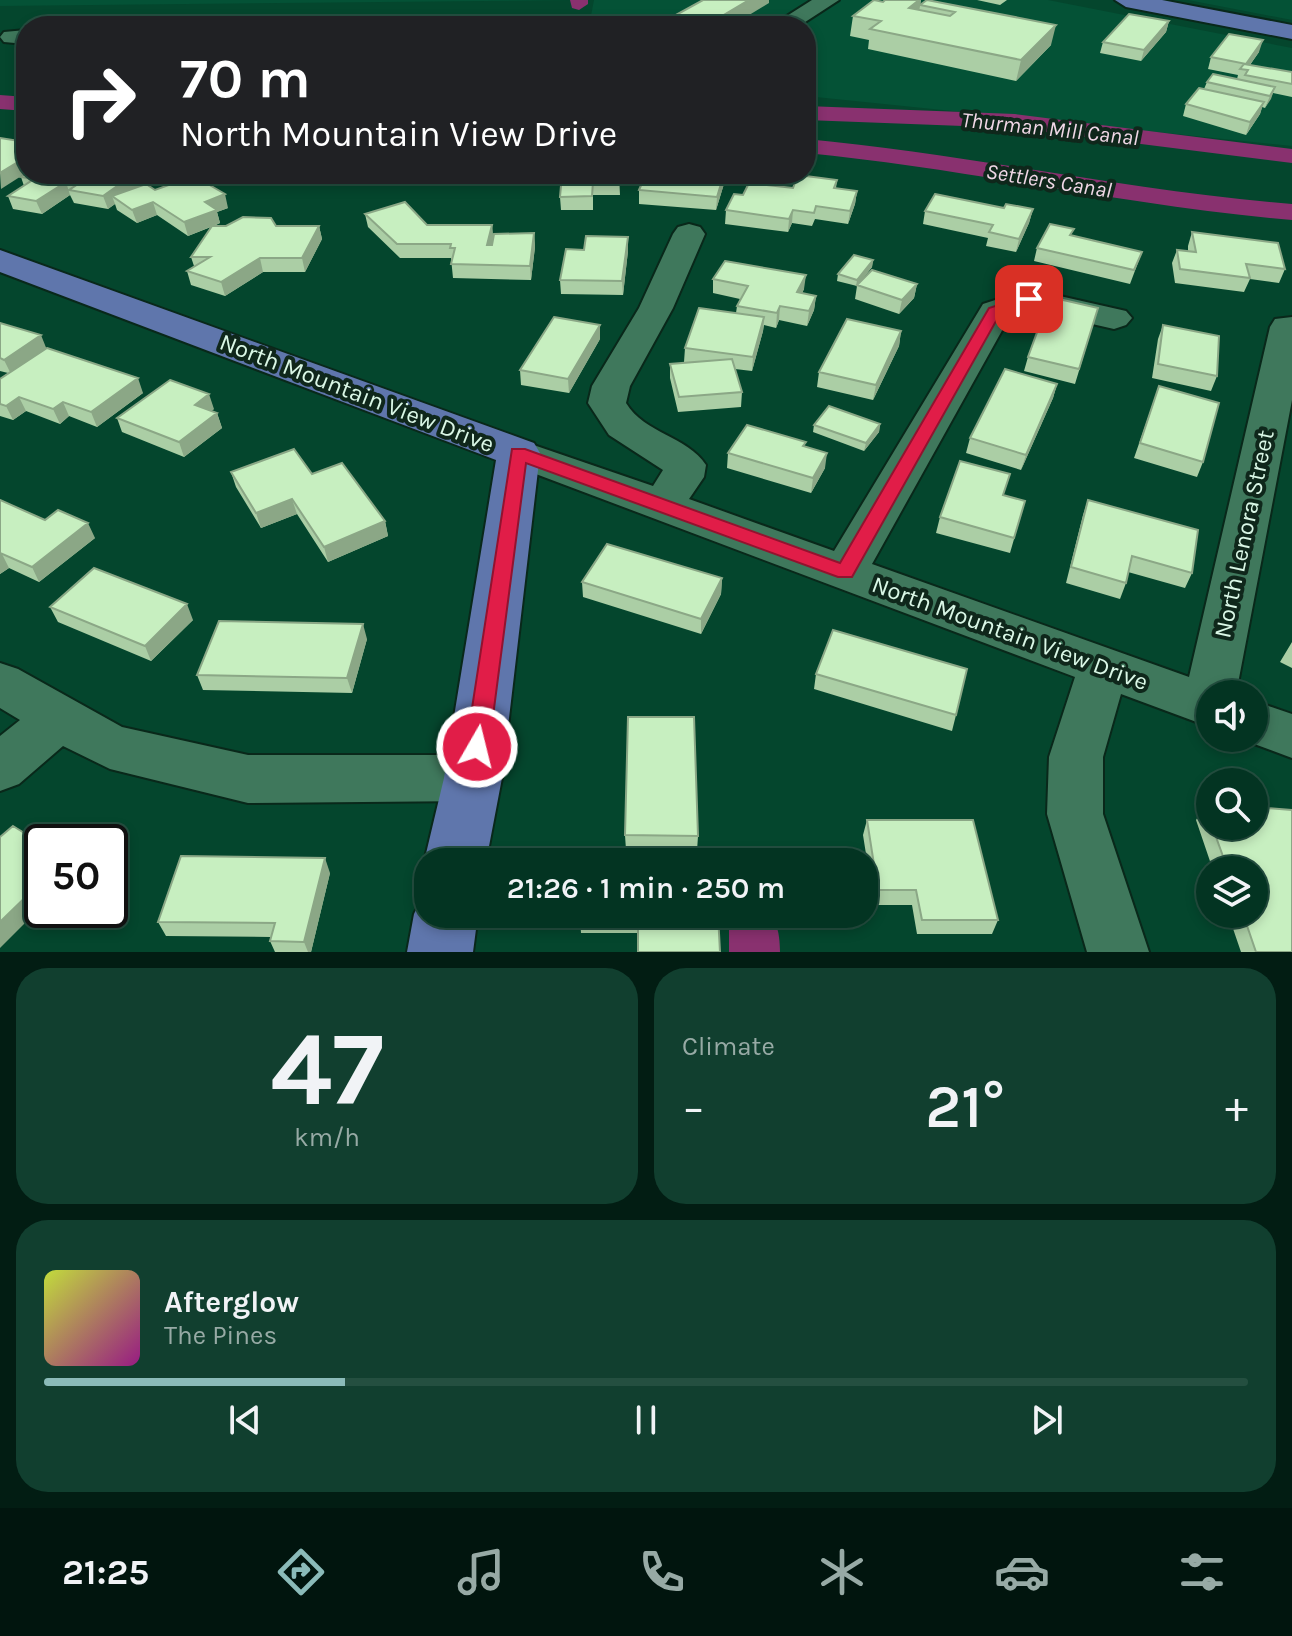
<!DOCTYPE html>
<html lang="en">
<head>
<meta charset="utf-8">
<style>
  body { margin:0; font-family:Karla,sans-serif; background:#113f2f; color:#f1f3f6; height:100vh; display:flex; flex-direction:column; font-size:30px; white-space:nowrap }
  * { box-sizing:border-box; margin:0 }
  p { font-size:26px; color:#97aaa5 }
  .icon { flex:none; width:44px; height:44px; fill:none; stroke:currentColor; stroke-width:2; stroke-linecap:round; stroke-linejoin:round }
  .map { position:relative; height:952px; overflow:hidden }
  .sheet { display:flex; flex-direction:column; gap:16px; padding:16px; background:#021d13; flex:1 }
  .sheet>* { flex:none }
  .top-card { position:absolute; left:16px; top:16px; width:800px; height:168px; border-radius:32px; box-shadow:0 4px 12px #0003,0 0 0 2px #244f40; background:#202124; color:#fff; overflow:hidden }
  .tools { position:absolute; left:1196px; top:680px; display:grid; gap:16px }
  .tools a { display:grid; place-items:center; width:72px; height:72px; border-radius:50%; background:#033422; box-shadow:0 4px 12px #0003,0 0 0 2px #244f40; font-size:40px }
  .speed { position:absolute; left:24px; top:824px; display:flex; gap:16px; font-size:40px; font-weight:700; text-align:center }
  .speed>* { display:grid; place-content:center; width:104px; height:104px; border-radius:50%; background:#033422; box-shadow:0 4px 12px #0003,0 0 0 2px #244f40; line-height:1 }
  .speed .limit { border:4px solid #111; border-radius:12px; background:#fff; color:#111 }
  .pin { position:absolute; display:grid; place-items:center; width:68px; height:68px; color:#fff; margin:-34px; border-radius:16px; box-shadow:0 4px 12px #0006 }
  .me { position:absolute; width:88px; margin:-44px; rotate:8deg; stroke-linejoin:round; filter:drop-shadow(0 0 6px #0008) }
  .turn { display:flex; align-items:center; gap:28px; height:168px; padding:0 32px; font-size:36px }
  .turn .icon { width:104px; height:104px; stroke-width:2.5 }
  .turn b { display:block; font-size:56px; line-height:68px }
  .big { font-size:60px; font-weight:600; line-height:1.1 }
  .sheet .card { flex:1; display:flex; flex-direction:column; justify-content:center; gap:12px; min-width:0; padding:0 28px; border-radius:32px; background:#113f2f }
  .sheet .dial { align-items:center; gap:0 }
  .dial b { font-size:104px; line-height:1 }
  .song { display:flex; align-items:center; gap:24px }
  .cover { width:96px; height:96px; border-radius:12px; background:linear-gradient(135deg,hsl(70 70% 55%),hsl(310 70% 35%)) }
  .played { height:8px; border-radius:4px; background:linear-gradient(90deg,#8bbbb9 25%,#244f40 25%) }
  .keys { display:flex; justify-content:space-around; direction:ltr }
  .heat { display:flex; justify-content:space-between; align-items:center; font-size:44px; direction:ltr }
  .sheet .tiles { flex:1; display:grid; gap:16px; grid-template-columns:1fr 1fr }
  .card:last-child { grid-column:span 2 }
  .trip { position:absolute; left:414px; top:848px; width:464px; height:80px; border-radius:32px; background:#033422; box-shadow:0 4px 12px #0003,0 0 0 2px #244f40; font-weight:600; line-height:80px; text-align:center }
  .tabs { display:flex; height:128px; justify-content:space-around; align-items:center; background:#01150e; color:#97aaa5 }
  .tabs .icon { width:56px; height:56px }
  .tabs .selected { color:#8bbbb9 }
  .tabs b { font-size:36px; color:#f1f3f6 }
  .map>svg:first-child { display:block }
  .built { fill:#045236 }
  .water { fill:#89316f }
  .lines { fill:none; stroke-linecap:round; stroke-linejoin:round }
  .canal { fill:#89316f; fill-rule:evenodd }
  .minor-casing { stroke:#09281a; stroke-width:4 }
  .major-casing { stroke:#09281a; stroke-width:4 }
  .minor { fill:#3f785c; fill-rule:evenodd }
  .major { fill:#5f76ac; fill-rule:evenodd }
  .wall { fill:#abcea5 }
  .shaded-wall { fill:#8ba786 }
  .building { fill:#c7efc0; stroke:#8ba786; stroke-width:2 }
  .route { fill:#e11d48; stroke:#92132f; stroke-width:2 }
  .labels { text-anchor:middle; stroke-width:8; stroke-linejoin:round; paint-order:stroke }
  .far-water-label { font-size:22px; font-style:italic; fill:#f1d8e7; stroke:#0f271b }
  .street-label { font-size:24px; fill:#daf7e6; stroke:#0f271b }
</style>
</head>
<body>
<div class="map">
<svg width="1292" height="952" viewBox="0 0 1292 952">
  <rect width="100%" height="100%" fill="#04462d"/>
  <path class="built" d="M0 0H574L0 6Z
    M594 0H1048L1292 48V146L806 96V26H589Z
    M1188 0H1292V20Z"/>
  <path class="water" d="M742 915C775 915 779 920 780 952H729V927Z"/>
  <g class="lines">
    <path class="canal" d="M570 0H588V4L579 10 572 8Z
      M0 95 26 97V111L0 109Z
      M806 106 1015 114 1292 149V163L1015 128 806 120Z
      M806 139C969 154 1129 191 1292 204V220C1129 206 969 169 806 153Z"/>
    <defs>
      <path id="minor" d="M812 0H839L799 26H771Z
        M26 30V44L4 42 0 37 4 32Z
        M689 224 700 227 705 234 673 308 630 386 626 403C645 434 687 436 706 465L704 477 689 499 834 551 983 304 1029 289 1126 311 1132 318 1126 325 1114 329 1031 310 1009 318 872 564 1189 677 1270 327 1275 319 1292 317V400L1236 694H1210V727L1121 694 1103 757V814L1149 952H1087L1047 814 1049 757 1075 677 504 462 498 453 504 444 519 440 653 486 663 470 609 435 588 403 592 386 639 308 673 234 678 227Z
        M0 663 18 669 122 727 248 755H473L492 761 500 778 492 795 473 801 248 803 110 769 63 746 19 784 0 791V736L20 720 0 708Z
        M1254 701 1292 714V758L1238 738H1254Z"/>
      <path id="major" d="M1115 0H1162L1292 25V39L1126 7Z
        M0 250 534 443 540 453 502 778 486 862H428V870L424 862 444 778 496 460 0 272Z
        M428 891V914H478L473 952H407L414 914 424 893Z"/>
    </defs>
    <use href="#minor" class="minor-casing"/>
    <use href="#major" class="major-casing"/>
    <use href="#minor" class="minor"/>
    <use href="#major" class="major"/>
  </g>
  <path class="wall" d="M921 0 919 10 920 5 927 0 1051 45 1016 81 868 49 869 40 850 36 853 16 883 2Z
    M977 0H1007L1000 5Z
    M1169 21 1166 32 1141 61 1100 53 1103 42Z
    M1259 52 1250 65 1292 72V97L1273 93 1265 108 1262 107 1260 114 1246 135 1183 116 1186 104 1204 89 1207 82 1237 79 1238 75 1208 69 1211 57Z
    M562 174H619L620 195H593V210H561L560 197Z
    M727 174 716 210 639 204V190Z
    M21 177 140 186 228 208 217 212 220 223 214 226H319L322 239 305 272H263L225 296 191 285 187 271 194 266 191 257 211 227 188 236 157 215 137 223 117 210 115 204 108 209 74 203 70 195 42 214 13 209 8 196 24 186Z
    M837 180 836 188 857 191 855 204 848 224 815 219 812 226 792 223 788 232 725 224 726 210 743 195 793 188Z
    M1004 208 1033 209 1029 223 1016 252 986 246 988 238 923 224 925 211Z
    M365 214 427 225H492L493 238 534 233 535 247 531 280 453 278 451 258H400L368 227Z
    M1192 232 1285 269 1279 283 1250 279 1244 292 1175 283 1172 263 1177 250 1188 251V246Z
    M1072 236 1142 252 1130 284 1034 261 1037 248Z
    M628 237V251L623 295 561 294 560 280 584 250Z
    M873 260 872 267 861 281 917 284 914 298 899 314 855 299 857 286 837 281 838 274Z
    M713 279 804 289 802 293 816 296 814 310 807 326 779 320 776 328 764 325 763 331 752 371 735 369 742 392 741 407 678 412 670 378V364L688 363 684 362 685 348 736 313 737 306 740 299 713 293Z
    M1098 308 1075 384 1024 371 1028 357Z
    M0 323 46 348 143 393 97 427 69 416 60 424 26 411 13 420 0 416V379L8 373 0 371Z
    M1163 325 1217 376 1211 391 1152 378 1158 339Z
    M901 331 899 346 873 400 817 387 819 372Z
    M600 339 569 393 521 385 520 370Z
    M1057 384 1053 398 1021 470 966 453 970 438Z
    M1159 386 1203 462 1197 477 1134 458Z
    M214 409 211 411 217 413 222 428 184 457 122 432 117 418Z
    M880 424 879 432 864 451 813 432 814 425Z
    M805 447 825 468 811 493 727 468 728 453Z
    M231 472 312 474 385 521 388 536 328 562 297 514 261 528 236 487Z
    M1004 495 1025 501 1010 553 936 533 940 517Z
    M0 500 45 520 95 538 39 582 9 568 0 574Z
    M1088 500 1192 573 1185 588 1128 572 1126 583 1120 599 1066 583 1083 515Z
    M722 578 721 594 701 634 583 597 582 582Z
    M50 607 193 620 151 661 58 622Z
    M367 639 352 693 203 690 197 675Z
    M1292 642V668L1280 662Z
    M816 674 956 715 952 731 814 689Z
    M1205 805H1210V826H1254L1292 952H1241L1228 914H1254V870H1213L1196 820Z
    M867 820 998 920 992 934H917L912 905H874L863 835Z
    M625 835 698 836 697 851 626 850Z
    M330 873 311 952H275L270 941 271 937 166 936 158 922Z
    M65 910H88L79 919Z
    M718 914 638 933H581L580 918Z"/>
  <path class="shaded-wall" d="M749 0H769V3L731 26H705Z
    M919 0H921L918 18 909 8Z
    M1169 21 1166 32 1141 61 1144 50Z
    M1056 25 1051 45 1016 81 1021 60Z
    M1263 40 1259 52 1246 70V64Z
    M1275 87 1271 99 1265 108 1270 96Z
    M1264 102 1260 114 1246 135 1250 122Z
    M26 157V173L1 189 0 173Z
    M134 174H136L140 186 112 196 115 204 108 209 103 196Z
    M724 174H727L716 210 717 197Z
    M66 182 70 195 42 214 36 201Z
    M857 191 855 204 848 224 850 211Z
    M225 194 228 208 217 212 220 223 188 236 184 222 205 202Z
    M153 202 157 215 137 223 132 210Z
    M1033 209 1029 223 1016 252 1019 239Z
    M793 210 792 223 788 232 789 219Z
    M492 225 493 238 489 259 487 245Z
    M319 226 322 239 305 272 302 258Z
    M534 233 535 247 531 280 530 266Z
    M628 237V251L623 295 622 281Z
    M260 258 263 272 225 296 221 282Z
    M873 260 872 267 856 287 857 280Z
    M806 275 804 289 796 306 797 292Z
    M917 284 914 298 899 314 902 300Z
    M816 296 814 310 807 326 809 311Z
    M780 306 779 320 776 328 777 313Z
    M764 317 763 331 752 371 753 357Z
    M600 325V339L569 393 568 379Z
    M901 331 899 346 873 400 876 385Z
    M41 335 47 350 11 374 4 360Z
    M138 378 143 393 97 427 91 412Z
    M1057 384 1053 398 1021 470 1026 455Z
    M209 394 214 409 200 419 195 405Z
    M19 397 26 411 13 420 6 406Z
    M63 402 69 416 60 424 53 409Z
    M217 413 222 428 184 457 179 442Z
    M880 424 879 432 864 451 866 443Z
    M827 453 825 468 811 493 813 478Z
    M292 499 297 514 261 528 256 513Z
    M385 521 388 536 328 562 324 547Z
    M88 523 95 538 39 582 32 567Z
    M1 552 9 568 0 574V553Z
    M722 578 721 594 701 634V619Z
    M187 604 193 620 151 661 145 646Z
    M363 624 367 639 352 693 347 678Z
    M119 855 127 870 110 887V864Z
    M325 858 330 873 311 952H308L304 942Z
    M38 885 42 890V906L0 948V922Z
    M73 910H88L79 919Z"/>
  <path class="building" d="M703 0H749L705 26H656Z
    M874 0 883 2 885 0H919L909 8 950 16 955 12 920 5 927 0 1056 25 1021 60 870 29 881 21 853 16Z
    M1129 14 1169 21 1144 50 1103 42Z
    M1229 34 1263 40 1246 64 1211 57Z
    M1244 64 1292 72V84L1245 75 1248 70 1240 69Z
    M1213 74 1275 87 1270 96 1207 82Z
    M1199 88 1264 102 1250 122 1186 104Z
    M0 138 26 142V157L0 173Z
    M26 174H134L103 196 69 190 78 184 66 182 36 201 8 196 34 179 21 177Z
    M562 174H619V182H593L592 196 560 197Z
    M646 174H724L717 197 639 190Z
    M798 175 837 180 834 188 857 191 850 211 816 206 814 213 793 210 789 219 726 210 734 194 743 195 749 183 793 188Z
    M194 176 225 194 205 202 217 210 184 222 153 202 132 210 112 196 146 184 155 190Z
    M935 194 1004 208 1006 204 1033 209 1019 239 989 232 993 225 925 211Z
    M405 202 427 225H492L487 245H492L494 234 534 233 530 266 451 264 455 248H450L451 244H397L365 214Z
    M243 217 271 218 276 226H319L302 258H260L221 282 187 271 210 257H191L212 226H226Z
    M1050 224 1074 229 1070 235 1142 252 1134 270 1037 248Z
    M1192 232 1278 243 1285 269 1246 264 1250 278 1180 269 1177 250 1196 252Z
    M586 236 628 237 622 281 560 280 566 249 584 250Z
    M854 255 873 260 857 280 838 274Z
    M725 261 806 275 797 292 816 296 809 311 780 306 777 313 737 306 748 286 713 279Z
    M872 270 917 284 902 300 857 285Z
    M1050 297 1098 308 1079 369 1028 357Z
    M699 308 764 317 753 357 685 348Z
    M554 317 600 325 568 379 520 370Z
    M847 319 901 331 876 385 819 372Z
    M0 323 41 335 4 360 0 358Z
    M1163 325 1219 336 1217 376 1158 364Z
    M47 348 138 378 91 412 63 402 53 409 19 397 6 406 0 404V379Z
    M732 359 742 392 679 397 670 364Z
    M1005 369 1057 384 1026 455 970 438Z
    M170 380 209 394 195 405 217 413 179 442 117 418Z
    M1159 386 1219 403 1203 462 1140 443Z
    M829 406 880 424 866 443 814 425Z
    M747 425 806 442 803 446 827 453 813 478 728 453Z
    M294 449 312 474 342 463 385 521 324 547 292 499 256 513 231 472Z
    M960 461 1010 474 1003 495 1025 501 1014 538 940 517Z
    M0 500 45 520 58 510 88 523 32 567 0 553Z
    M1088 500 1198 530 1192 573 1132 556 1126 583 1071 567Z
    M607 544 722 578 701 619 582 582Z
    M94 568 187 604 145 646 50 607Z
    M219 621 363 624 347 678 197 675Z
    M833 630 967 669 956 715 816 674Z
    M628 717H694L698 836 625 835Z
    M1205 805H1210V820Z
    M1254 807 1292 810V952H1256L1243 914H1254V870H1228L1212 826H1254Z
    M867 820H973L998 920H922L916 890H878Z
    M13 826 42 844V887L38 885 0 922V837Z
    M71 826 97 842H55Z
    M110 850 119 855 110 864Z
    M181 856 325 858 304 942 270 941 275 923 158 922Z
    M582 857H715L716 862H582Z
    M580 914H718L720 952H638V918H580Z"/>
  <path class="route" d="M1029 295 1036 299 1034 302 1000 314 852 577H838L526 463 489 747 486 754 477 757 469 754 466 747 512 449H525L840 563 989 308Z"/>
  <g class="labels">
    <g class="far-water-label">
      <text transform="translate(1050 128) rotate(6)" y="8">Thurman Mill Canal</text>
      <text transform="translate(1049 180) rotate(9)" y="8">Settlers Canal</text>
    </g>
    <g class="street-label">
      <text transform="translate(357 393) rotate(21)" y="8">North Mountain View Drive</text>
      <text transform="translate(1244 534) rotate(-78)" y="8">North Lenora Street</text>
      <text transform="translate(1010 633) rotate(20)" y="8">North Mountain View Drive</text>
    </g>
  </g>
</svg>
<div class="tools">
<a><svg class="icon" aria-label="sound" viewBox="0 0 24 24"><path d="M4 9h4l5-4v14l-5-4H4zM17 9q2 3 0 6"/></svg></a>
<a><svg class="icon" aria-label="search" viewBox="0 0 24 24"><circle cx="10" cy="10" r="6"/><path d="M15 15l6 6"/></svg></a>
<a><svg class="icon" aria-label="layers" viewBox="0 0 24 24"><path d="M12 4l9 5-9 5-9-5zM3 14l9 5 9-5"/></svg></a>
</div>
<div class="speed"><div class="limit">50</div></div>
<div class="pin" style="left:1029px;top:299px;background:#d93025"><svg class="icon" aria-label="arrive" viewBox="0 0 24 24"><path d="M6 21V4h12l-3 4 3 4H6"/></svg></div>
<svg class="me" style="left:477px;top:747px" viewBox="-20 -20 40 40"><circle r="17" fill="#e11d48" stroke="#fff" stroke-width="3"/><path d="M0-11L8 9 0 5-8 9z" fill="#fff"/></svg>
<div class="trip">21:26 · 1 min · 250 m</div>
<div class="top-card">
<div class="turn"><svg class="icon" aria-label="right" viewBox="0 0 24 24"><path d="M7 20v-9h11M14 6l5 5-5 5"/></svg><div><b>70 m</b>North Mountain View Drive</div></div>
</div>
</div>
<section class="sheet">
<div class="tiles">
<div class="card dial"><b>47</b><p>km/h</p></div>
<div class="card"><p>Climate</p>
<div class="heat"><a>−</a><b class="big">21°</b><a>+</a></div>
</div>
<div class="card">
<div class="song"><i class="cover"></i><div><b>Afterglow</b><p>The Pines</p></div></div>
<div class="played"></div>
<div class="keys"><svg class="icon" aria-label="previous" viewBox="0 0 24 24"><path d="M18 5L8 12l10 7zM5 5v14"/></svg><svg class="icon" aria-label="pause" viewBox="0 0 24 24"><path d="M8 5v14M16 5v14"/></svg><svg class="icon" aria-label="next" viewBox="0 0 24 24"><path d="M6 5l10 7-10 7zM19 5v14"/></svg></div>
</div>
</div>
</section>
<nav class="tabs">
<b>21:25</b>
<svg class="icon selected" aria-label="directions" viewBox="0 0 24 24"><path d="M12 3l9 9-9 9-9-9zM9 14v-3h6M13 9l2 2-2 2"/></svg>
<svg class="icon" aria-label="music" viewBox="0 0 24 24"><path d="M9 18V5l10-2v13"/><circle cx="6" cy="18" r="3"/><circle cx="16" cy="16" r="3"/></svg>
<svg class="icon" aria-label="phone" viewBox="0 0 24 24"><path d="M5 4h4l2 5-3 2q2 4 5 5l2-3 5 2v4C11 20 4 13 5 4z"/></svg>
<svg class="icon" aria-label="climate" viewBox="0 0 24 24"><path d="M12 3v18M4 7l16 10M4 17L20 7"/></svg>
<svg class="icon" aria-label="car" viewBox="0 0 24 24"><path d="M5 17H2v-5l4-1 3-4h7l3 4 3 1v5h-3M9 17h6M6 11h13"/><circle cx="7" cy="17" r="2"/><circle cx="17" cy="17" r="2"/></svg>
<svg class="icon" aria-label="filters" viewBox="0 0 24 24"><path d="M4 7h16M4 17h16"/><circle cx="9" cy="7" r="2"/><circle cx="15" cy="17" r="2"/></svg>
</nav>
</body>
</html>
